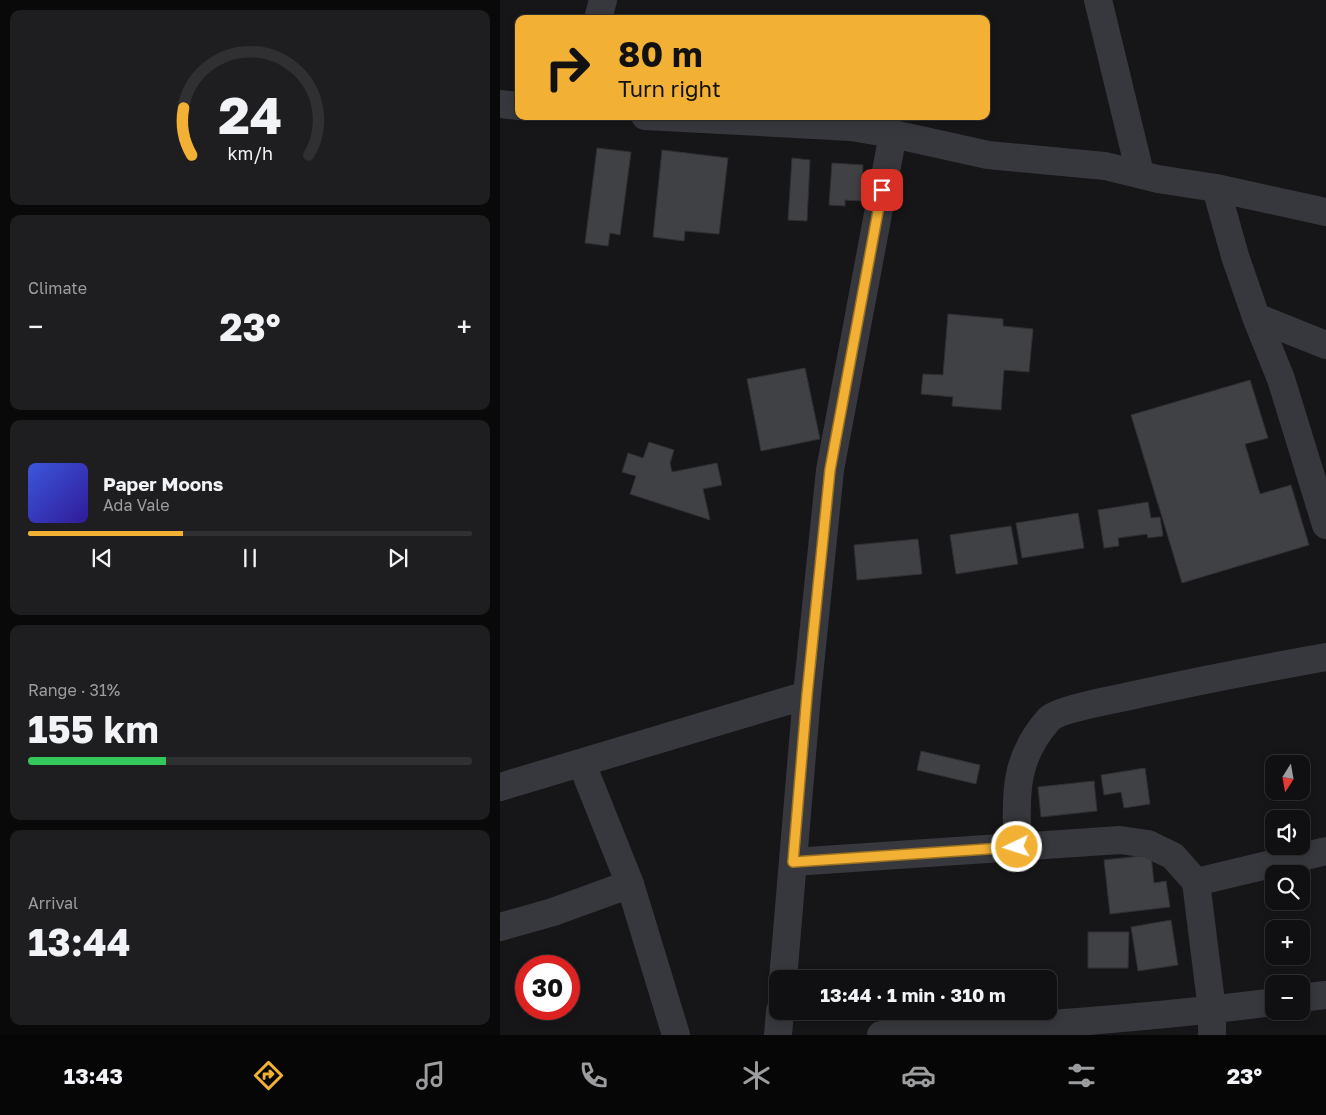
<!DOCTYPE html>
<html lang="en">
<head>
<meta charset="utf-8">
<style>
  body { margin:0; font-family:"Golos Text",sans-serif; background:#1e1e20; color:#f1f3f6; height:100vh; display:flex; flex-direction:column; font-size:19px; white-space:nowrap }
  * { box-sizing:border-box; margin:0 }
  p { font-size:16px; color:#9c9d9f }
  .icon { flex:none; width:28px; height:28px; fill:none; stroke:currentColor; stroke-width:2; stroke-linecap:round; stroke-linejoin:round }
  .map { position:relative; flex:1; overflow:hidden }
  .sheet { display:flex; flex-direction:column; gap:10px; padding:10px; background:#09090a; width:500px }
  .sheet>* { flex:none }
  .top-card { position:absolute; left:15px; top:15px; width:475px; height:105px; border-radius:10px; box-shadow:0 2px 8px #0003,0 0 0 1px #303032; background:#f2b134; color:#111; overflow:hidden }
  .needle { width:32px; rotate:191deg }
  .tools { position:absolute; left:765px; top:755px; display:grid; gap:10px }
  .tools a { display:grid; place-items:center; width:45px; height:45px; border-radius:10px; background:#101012; box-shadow:0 2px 8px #0003,0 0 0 1px #303032; font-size:25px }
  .speed { position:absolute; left:15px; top:955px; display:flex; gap:10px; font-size:25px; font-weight:700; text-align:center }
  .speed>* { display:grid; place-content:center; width:65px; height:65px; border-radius:50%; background:#101012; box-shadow:0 2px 8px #0003,0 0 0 1px #303032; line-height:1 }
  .speed .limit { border:8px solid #d22; background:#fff; color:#111 }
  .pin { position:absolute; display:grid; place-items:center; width:42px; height:42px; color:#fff; margin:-21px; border-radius:10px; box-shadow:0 2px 8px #0006 }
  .me { position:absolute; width:55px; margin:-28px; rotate:266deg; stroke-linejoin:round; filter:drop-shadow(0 0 4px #0008) }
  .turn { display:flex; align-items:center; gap:18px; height:105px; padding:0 20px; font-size:22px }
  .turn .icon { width:65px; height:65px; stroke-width:2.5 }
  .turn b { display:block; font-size:35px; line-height:42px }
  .big { font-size:38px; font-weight:700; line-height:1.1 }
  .sheet .tile { flex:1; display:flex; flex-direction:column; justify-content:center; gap:8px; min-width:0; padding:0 18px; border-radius:10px; background:#1e1e20 }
  .sheet .dial { align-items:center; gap:0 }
  .dial svg { height:130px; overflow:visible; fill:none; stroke:#303032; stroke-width:7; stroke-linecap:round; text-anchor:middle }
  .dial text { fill:#f1f3f6; stroke:none }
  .song { display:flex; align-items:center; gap:15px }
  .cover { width:60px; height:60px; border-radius:8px; background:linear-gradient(135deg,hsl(230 70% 55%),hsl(250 70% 35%)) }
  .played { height:5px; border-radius:2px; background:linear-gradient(90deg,#f2b134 35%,#303032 35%) }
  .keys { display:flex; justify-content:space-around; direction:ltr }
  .heat { display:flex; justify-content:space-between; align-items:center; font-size:28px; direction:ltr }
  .charge { height:8px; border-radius:4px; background:linear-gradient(90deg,#34c759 31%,#303032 0) }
  .trip { position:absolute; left:269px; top:970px; width:288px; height:50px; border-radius:10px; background:#101012; box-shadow:0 2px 8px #0003,0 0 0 1px #303032; font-weight:700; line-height:50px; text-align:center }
  .dock { display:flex; height:80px; justify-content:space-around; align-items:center; background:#060607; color:#9c9d9f }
  .dock .icon { width:35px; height:35px }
  .dock .current { color:#f2b134 }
  .dock b { font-size:22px; color:#f1f3f6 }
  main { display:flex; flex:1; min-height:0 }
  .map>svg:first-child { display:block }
  .building { fill:#404145; stroke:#303034 }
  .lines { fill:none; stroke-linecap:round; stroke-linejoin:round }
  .minor { stroke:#37383d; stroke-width:28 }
  .route-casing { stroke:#9d7322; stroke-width:12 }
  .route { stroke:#f2b134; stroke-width:9 }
</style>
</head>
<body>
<main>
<section class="sheet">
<div class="tile dial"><svg viewBox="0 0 100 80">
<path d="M14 69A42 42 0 1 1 86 69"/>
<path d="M14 69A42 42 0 0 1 9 40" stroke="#f2b134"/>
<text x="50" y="56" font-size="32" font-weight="700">24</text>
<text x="50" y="72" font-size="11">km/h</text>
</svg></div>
<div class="tile"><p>Climate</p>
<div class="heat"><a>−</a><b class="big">23°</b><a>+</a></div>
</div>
<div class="tile">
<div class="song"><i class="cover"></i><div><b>Paper Moons</b><p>Ada Vale</p></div></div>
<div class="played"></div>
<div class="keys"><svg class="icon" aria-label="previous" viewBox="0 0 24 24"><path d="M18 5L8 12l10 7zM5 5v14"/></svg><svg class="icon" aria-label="pause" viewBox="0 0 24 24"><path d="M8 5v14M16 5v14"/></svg><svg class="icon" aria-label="next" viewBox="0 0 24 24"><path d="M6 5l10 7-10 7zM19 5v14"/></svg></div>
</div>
<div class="tile"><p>Range · 31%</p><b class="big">155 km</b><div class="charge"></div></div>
<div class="tile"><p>Arrival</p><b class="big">13:44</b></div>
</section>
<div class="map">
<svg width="826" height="1035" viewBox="0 0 826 1035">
  <rect width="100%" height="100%" fill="#161618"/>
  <path class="building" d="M97 148 131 152 120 235 110 233 108 246 85 243Z
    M162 150 228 158 219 234 185 231 184 241 153 237Z
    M292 158 310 160 307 221 288 220Z
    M332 163 363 165 361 201 345 200V206L329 205Z
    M448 314 503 319V326L533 329 529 372 504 370 501 410 452 406 453 397 421 394 423 374 443 375Z
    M305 368 320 439 261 451 247 379Z
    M750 380 768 438 745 444 760 494 791 485 809 545 682 583 631 415Z
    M149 442 174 450 170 463 172 472 217 463 222 485 203 489 210 520 130 494 136 476 122 472 128 453 143 458Z
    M648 502 651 518 660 517 663 536 648 538 647 534 618 538 619 546 604 548 598 510Z
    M578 513 584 548 522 558 516 523Z
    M511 526 518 564 456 574 450 535Z
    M418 539 422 574 357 580 354 545Z
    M421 751 480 765 476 784 417 770Z
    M645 768 650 804 624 808 621 792 604 795 601 775Z
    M594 781 597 811 541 817 538 787Z
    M651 855 654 883 666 881 670 907 610 914 604 860Z
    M671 920 678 965 638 971 631 927Z
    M588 932H629L628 968H588Z"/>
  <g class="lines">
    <path class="minor" d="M598 0 640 173
      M98 19 103 0
      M0 104 19 106
      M145 116 351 127 393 134 488 155 605 166 658 179 716 188 826 212
      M716 188 735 256 756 317 781 379 826 525
      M756 317 826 345
      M82 764 130 884 176 1035
      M0 787 307 695
      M517 847C517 795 512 761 549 719 558 710 610 700 625 697 692 682 759 669 826 657
      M293 862 620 840 648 844 673 856 696 882 826 851
      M696 882 712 1010V1035
      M0 927 53 912 130 884
      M283 979 307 695 330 470 393 134
      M801 998 826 995
      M278 1035 280 1011
      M381 1035C512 1027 643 1019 774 1002"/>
  </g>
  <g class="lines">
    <defs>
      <path id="route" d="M382 190 330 470 307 695 293 862 517 847"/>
    </defs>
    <use href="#route" class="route-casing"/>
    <use href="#route" class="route"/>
  </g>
</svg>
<div class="tools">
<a><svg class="needle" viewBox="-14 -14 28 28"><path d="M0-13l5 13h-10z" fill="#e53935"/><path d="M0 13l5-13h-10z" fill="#9c9d9f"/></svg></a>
<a><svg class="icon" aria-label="sound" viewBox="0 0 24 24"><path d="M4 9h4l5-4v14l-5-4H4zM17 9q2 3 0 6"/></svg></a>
<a><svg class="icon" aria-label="search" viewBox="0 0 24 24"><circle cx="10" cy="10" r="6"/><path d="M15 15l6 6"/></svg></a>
<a>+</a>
<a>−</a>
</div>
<div class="speed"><div class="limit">30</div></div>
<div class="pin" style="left:382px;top:190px;background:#d93025"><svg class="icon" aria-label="arrive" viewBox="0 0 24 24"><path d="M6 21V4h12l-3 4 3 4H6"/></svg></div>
<svg class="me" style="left:517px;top:847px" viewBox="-20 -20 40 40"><circle r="17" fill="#f2b134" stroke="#fff" stroke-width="3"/><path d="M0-11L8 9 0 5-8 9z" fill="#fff"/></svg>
<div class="trip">13:44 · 1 min · 310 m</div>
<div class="top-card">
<div class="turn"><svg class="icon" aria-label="right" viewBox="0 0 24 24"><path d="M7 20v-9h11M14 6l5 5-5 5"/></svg><div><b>80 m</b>Turn right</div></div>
</div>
</div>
</main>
<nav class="dock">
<b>13:43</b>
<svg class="icon current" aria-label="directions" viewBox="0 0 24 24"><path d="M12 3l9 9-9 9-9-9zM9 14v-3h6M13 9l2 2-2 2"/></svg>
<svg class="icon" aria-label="music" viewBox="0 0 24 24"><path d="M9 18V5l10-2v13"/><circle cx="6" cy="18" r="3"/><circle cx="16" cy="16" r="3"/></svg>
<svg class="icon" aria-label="phone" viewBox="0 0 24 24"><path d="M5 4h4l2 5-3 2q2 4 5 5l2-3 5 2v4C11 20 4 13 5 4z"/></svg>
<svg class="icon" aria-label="climate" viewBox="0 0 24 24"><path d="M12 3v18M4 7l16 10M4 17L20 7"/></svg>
<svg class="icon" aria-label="car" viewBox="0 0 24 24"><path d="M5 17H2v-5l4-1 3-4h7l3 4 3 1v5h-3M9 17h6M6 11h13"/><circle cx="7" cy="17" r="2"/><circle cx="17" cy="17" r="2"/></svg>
<svg class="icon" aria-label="filters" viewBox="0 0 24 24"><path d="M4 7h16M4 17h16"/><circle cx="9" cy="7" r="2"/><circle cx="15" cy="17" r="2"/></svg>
<b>23°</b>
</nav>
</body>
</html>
